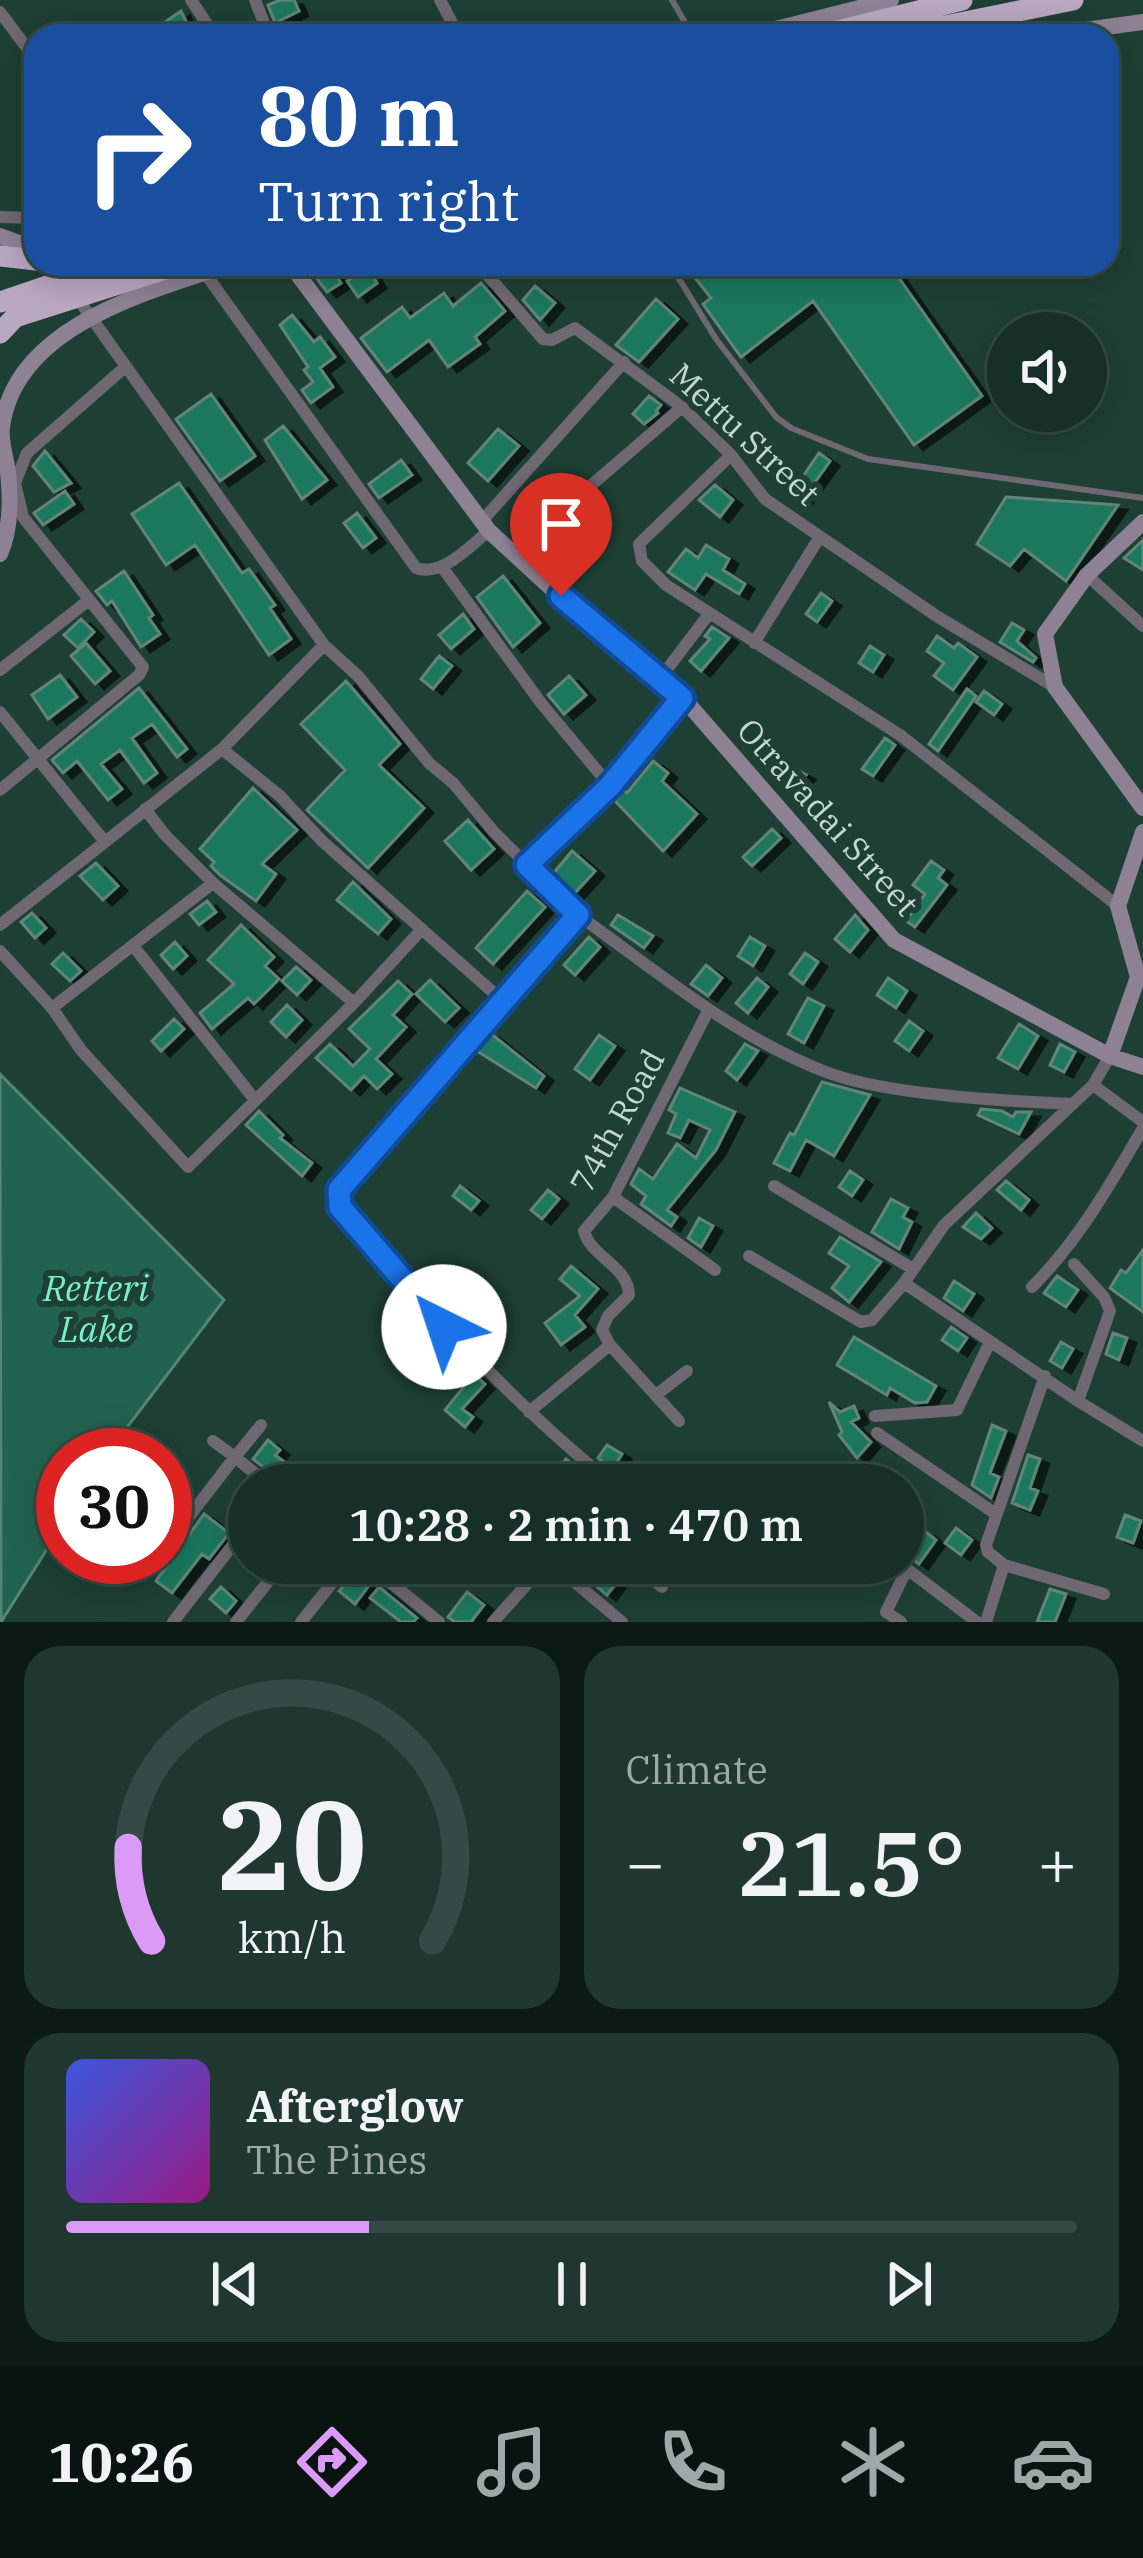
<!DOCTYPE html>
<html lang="en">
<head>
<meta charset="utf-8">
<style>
  body { margin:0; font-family:"IBM Plex Serif",serif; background:#1f372f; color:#f1f3f6; height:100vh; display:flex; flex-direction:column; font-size:45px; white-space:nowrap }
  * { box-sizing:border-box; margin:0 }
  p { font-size:39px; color:#9ea9a7 }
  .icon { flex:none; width:66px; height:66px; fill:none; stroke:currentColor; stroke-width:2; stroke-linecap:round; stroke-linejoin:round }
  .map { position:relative; height:1622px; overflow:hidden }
  .drawer { display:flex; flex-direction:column; gap:24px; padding:24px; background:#0c1a15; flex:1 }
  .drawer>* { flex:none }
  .banner { position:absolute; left:24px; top:24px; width:1095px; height:252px; border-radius:36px; box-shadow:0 6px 30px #0003,0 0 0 3px #354a44; background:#1a4fa0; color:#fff; overflow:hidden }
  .buttons { position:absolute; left:987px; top:312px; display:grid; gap:24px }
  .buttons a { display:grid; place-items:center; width:120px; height:120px; border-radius:50%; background:#162f27; box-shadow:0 6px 30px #0003,0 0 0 3px #354a44; font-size:60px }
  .speed { position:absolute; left:36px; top:1428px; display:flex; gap:24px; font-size:60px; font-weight:700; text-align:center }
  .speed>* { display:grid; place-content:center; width:156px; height:156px; border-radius:50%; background:#162f27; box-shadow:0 6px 30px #0003,0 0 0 3px #354a44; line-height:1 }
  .speed .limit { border:18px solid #d22; background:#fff; color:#111 }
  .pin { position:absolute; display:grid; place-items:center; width:102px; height:102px; color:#fff; margin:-123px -51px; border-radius:50% 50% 50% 0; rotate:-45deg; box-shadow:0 0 12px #0007 }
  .pin .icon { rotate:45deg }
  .me { position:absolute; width:132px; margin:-66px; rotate:319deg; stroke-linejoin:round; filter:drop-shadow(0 0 9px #0008) }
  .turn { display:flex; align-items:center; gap:42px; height:252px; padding:0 36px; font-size:54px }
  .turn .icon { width:156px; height:156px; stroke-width:2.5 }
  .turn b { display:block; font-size:84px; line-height:102px }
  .big { font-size:90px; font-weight:600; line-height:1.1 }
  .drawer .tile { flex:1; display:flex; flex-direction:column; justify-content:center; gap:18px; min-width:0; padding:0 42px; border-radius:36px; background:#1f372f }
  .drawer .dial { align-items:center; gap:0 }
  .dial svg { height:312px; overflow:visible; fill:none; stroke:#354a44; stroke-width:7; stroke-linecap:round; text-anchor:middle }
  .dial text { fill:#f1f3f6; stroke:none }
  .song { display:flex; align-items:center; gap:36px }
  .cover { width:144px; height:144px; border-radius:18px; background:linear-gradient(135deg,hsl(230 70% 55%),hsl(310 70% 35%)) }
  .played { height:12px; border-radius:6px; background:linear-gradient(90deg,#da9af6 30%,#354a44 30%) }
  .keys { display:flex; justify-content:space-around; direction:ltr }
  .heat { display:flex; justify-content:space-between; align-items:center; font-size:66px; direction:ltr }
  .drawer .tiles { flex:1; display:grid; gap:24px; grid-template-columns:1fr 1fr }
  .tile:last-child { grid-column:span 2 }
  .trip { position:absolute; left:228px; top:1464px; width:696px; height:120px; border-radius:60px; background:#162f27; box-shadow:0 6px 30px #0003,0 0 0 3px #354a44; font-weight:600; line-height:120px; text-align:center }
  .tab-bar { display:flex; height:192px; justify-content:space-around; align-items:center; background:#091310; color:#9ea9a7 }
  .tab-bar .icon { width:84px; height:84px }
  .tab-bar .current { color:#da9af6 }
  .tab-bar b { font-size:54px; color:#f1f3f6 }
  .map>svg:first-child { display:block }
  .water { fill:#22634f; stroke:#538675; stroke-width:3 }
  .building { fill:#1e775e; stroke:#628578; stroke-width:3; filter:url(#shadow) }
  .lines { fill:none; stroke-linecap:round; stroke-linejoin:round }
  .lane { stroke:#6f6772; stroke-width:6 }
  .street { stroke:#6f6772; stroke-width:12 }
  .secondary { stroke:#8d8193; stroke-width:16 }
  .highway { stroke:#baa7c2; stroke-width:21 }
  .route-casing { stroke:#114b97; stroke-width:30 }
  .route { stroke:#1a73e8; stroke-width:21 }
  .labels { text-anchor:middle; stroke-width:12; stroke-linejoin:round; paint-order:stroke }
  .street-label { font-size:33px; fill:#c4d7cf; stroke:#1e3f34 }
  .water-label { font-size:36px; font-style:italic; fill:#79efc9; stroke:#1e3f34 }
</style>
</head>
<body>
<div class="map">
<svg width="1143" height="1622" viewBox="0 0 1143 1622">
  <defs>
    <filter id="shadow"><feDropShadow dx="9" dy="5" stdDeviation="0" flood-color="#0009"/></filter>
  </defs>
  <rect width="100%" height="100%" fill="#1e3f34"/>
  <path class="water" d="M0 1074 224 1300 106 1455H63V1524L1 1622Z"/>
  <path class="building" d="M280 0H294L299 11 275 23 268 5Z
    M181 11 193 36H145Z
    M684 264H889L982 396 914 445 813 301 741 357 703 304 711 298Z
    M330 266 341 283 327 292 315 276Z
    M367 267 377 283 358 297 347 281Z
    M481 283 505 311 475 337 480 344 448 367 429 340 387 372 361 338 402 307 410 318 444 293 453 306Z
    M535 286 555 303 540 320 523 300Z
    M656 299 678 319 639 362 616 345Z
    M292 315 314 342 320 337 335 357 320 368 333 387 311 403 302 390 313 382 304 370 308 367 280 325Z
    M211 394 255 456 220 481 176 419Z
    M649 396 661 405 656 411 658 413 644 424 633 414Z
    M283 426 327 480 302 499 265 440Z
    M498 429 519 446 488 481 468 463Z
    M45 451 71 483 54 492 33 466Z
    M819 453 830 461 803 499 792 492Z
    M401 460 412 475 379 498 369 484Z
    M179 483 242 573 249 569 275 605 270 608 291 639 269 655 195 545 166 565 132 514Z
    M715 485 733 500 720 517 699 500Z
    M65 491 74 504 43 525 34 513Z
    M1006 497 1118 505 1066 581 1024 549 1010 566 977 544Z
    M357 513 376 538 363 548 344 523Z
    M574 514 585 525 569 540 557 528Z
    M1143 540V570L1124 558Z
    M706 545 729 559 723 570 745 584 739 594 706 574 695 590 668 572 686 549 698 558Z
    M124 571 153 615 149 618 160 634 141 647 112 601 107 605 96 591Z
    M503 576 540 623 513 647 477 597Z
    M821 593 832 601 817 622 806 614Z
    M463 614 474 629 451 649 439 635Z
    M81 619 94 632 78 648 64 635Z
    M1012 623 1024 630 1017 641 1036 658 1033 662 1000 642Z
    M712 627 729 638 701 671 690 661 710 639 705 636Z
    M937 636 954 648 958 643 977 657 953 690 934 676 944 663 927 651Z
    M86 643 110 671 95 684 71 656Z
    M870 646 884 655 873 672 859 663Z
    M439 656 452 666 433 689 421 679Z
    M60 675 77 697 48 719 32 695Z
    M569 676 586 695 564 714 548 695Z
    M346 681 400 744 379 765 424 808 368 868 307 810 345 770 301 724Z
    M139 688 187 749 177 757 152 724 132 738 157 773 144 783 120 750 101 764 122 789 108 800 77 761 63 773 52 760Z
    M967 689 976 696 938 751 929 744Z
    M984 691 1002 704 994 715 976 702Z
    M885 738 895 745 873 776 862 769Z
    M774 757 806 775 792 791 766 769Z
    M653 761 668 773 662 781 697 814 663 851 615 801 624 790 627 793Z
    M253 788 297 830 262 864 276 874 256 901 220 875 211 866 214 862 200 849Z
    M468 820 494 849 471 870 445 841Z
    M772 829 781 838 752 866 743 857Z
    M572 851 595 871 573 895 552 875Z
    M931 861 944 870 938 878 947 885 915 927 906 921 925 894 913 885Z
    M96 863 118 886 103 900 80 876Z
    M353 882 391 919 378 934 337 900Z
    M527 891 545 907 493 964 476 948Z
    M207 901 216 912 199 925 190 914Z
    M32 913 46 928 35 938 21 922Z
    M618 915 653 936 644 948 611 925Z
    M855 915 868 930 850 952 835 939Z
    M241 925 274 957 265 966 279 979 254 1004 248 998 212 1029 200 1013 234 984 208 960Z
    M589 937 600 947 575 975 564 965Z
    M750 937 765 946 753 966 738 956Z
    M175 942 187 956 173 969 161 955Z
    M63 953 81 971 70 981 52 964Z
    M805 953 818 962 803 984 790 974Z
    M706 965 722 978 708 996 691 984Z
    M296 967 311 980 297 995 282 981Z
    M757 978 768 987 748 1013 736 1003Z
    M888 978 907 991 896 1008 877 995Z
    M430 980 459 1008 445 1022 416 994Z
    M398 981 412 994 393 1015 406 1027 376 1059 392 1074 377 1089 364 1076 351 1090 316 1058 330 1044 353 1066 370 1049 349 1029Z
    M808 998 824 1006 804 1043 788 1034Z
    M287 1005 302 1020 286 1037 271 1022Z
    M174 1019 184 1029 161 1051 152 1041Z
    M909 1021 923 1031 909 1051 895 1041Z
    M1019 1024 1038 1036 1018 1069 998 1058Z
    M490 1033 544 1076 536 1088 477 1051Z
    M599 1035 615 1046 590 1080 575 1069Z
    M745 1044 758 1051 737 1080 726 1071Z
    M1060 1044 1075 1052 1064 1072 1050 1065Z
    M822 1082 870 1095 834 1156 806 1140 790 1171 774 1163 790 1133 794 1135Z
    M680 1088 735 1112 716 1150 667 1210 677 1217 671 1226 641 1204 646 1196 631 1184 639 1169 653 1179 677 1144 696 1158 710 1130 689 1120 680 1138 668 1133 676 1114 669 1110Z
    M981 1109 1002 1111 1013 1117 1016 1112H1031L1019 1134 978 1115Z
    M259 1111 283 1135 280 1138 312 1163 302 1176 246 1125Z
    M850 1171 863 1180 852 1196 839 1187Z
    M1006 1181 1029 1200 1021 1210 997 1190Z
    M460 1186 479 1201 471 1210 453 1196Z
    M548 1190 559 1199 542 1219 531 1210Z
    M891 1199 908 1208 903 1217 912 1222 899 1249 872 1232Z
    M976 1213 992 1228 981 1239 963 1227Z
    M699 1218 713 1226 701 1247 688 1238Z
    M840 1237 881 1262 849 1302 832 1288 849 1266 829 1253Z
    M1143 1250V1312L1110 1288 1121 1270 1126 1273Z
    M571 1266 598 1289 575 1315 585 1327 561 1345 545 1323 580 1296 560 1279Z
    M1057 1276 1078 1290 1066 1307 1044 1293Z
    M954 1281 974 1294 963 1311 944 1298Z
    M951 1327 967 1338 958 1351 942 1340Z
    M1113 1333 1127 1338 1119 1360 1106 1354Z
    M854 1337 936 1386 927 1402 915 1403 890 1388 887 1395 837 1365Z
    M1061 1342 1073 1349 1062 1368 1050 1361Z
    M474 1374 485 1384 462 1409 473 1417 465 1427 445 1410Z
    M829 1402 840 1412 854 1406 859 1418 851 1422 871 1442 857 1458 839 1435 842 1432Z
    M992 1425 1006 1431 990 1473 999 1477 991 1498 972 1485Z
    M268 1440 280 1450 275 1455 298 1472 287 1485H279L276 1477 253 1459Z
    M607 1445 622 1454 612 1470 598 1458Z
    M1028 1455 1040 1459 1030 1488 1038 1491 1030 1510 1012 1503Z
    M566 1459 588 1477 582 1485 558 1469Z
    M204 1514 229 1533 209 1559 202 1554 172 1593 156 1581Z
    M1125 1515 1141 1521 1133 1543 1117 1537Z
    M956 1528 972 1540 961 1555 945 1543Z
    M926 1532 936 1540 919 1564 908 1556Z
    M612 1563H620L625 1572 607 1595 595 1585Z
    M354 1573 370 1584 355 1604 339 1591Z
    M221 1587 236 1601 226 1613 210 1599Z
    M379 1587 417 1618 413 1622H401L370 1598Z
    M1050 1589 1066 1594 1055 1622H1037Z
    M467 1592 484 1605 471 1622H455L448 1617Z"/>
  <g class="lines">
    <path class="lane" d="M672 0 693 36
      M670 264 716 339 776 417 791 428 868 459 1143 498"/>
    <path class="street" d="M191 0 215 36
      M255 0 269 36
      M440 0 459 36
      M0 12 36 60
      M0 217 36 218
      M478 264 543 339 552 340 575 328 682 407 731 455 765 499 938 617 1055 687
      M205 273 416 568C443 577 468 547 489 531
      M731 455 639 544 642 561 666 585 900 735 1118 906
      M481 522 624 362
      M515 551 682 407
      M442 567 541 703 610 786
      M1087 575 1143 626
      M754 643 819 538
      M0 670 89 600
      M659 680 709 614
      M0 712 105 842 222 749 280 796 322 841 504 1002 578 915 494 832 453 783 429 763 359 677 324 645 78 299
      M222 749 324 645
      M0 790 139 675 143 667 23 517 15 483 27 453 124 368
      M145 809 165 835 213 883 354 1003 422 929
      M527 865 610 786 683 698
      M578 915C657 971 734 1037 826 1072 885 1095 1006 1101 1072 1104
      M0 925 105 842
      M134 947 255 1100
      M0 951 52 1008 81 1050 188 1167 354 1003
      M504 1002 345 1180 339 1190 340 1207C426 1306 511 1403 614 1485
      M52 1008 213 883
      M1093 1085 1143 1122
      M774 1186 913 1269
      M613 1197 715 1270
      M749 1256 861 1322 872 1320 904 1283
      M1074 1264 1104 1297 1110 1311 1078 1401 904 1283 944 1225 1093 1085 1110 1056
      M1032 1287C1078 1241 1110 1185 1143 1128
      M656 1395 687 1371
      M1078 1401 1143 1441
      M529 1412 610 1345
      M875 1416 957 1410 990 1342
      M679 1421 610 1345 602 1330 608 1316 629 1295C628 1265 591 1258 584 1231L613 1197 709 1009
      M877 1433 996 1514
      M213 1441 235 1457 261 1425
      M167 1545 235 1457 269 1485
      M367 1563 439 1622
      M552 1563 622 1622
      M630 1563 662 1587
      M899 1563 977 1622
      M1004 1565 1104 1594
      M803 1569 808 1563
      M392 1584 408 1563
      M173 1622 249 1524
      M236 1622 283 1563
      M301 1622 348 1563
      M493 1622 546 1563
      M901 1622 886 1612 907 1569
      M986 1622 1004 1565 988 1552 986 1545 1045 1376"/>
    <path class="secondary" d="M748 36 891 0
      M1042 36 1143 22
      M0 236 36 249
      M290 264 489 531 585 619 683 698 894 940 1110 1056 1143 1067
      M1143 522 1087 575 1045 634 1055 687 1143 808
      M0 554C11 529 11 499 8 472 6 458 0 441 2 427 15 325 151 291 231 264
      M1110 1056 1138 977 1118 906 1143 832"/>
    <path class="highway" d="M818 36 962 0
      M896 36 1073 0
      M0 256 36 260
      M0 302 112 264
      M0 333 15 317 181 264"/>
  </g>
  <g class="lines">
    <defs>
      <path id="route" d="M444 1327 340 1207 339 1190 578 915 527 865 610 786 682 698 561 596"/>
    </defs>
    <use href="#route" class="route-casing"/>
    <use href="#route" class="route"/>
  </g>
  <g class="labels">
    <g class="street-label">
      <text transform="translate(745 434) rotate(43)" y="12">Mettu Street</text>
      <text transform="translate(828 817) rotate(48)" y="12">Otravadai Street</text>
      <text transform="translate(617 1121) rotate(-61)" y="12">74th Road</text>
    </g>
    <g class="water-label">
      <text x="96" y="1301">Retteri<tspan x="96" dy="41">Lake</tspan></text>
    </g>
  </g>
</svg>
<div class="buttons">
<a><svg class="icon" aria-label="sound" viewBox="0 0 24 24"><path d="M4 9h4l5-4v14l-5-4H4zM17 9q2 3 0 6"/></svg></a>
</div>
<div class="speed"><div class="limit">30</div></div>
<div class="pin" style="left:561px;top:596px;background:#d93025"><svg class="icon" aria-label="arrive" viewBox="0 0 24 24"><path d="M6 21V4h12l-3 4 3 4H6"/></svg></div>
<svg class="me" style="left:444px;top:1327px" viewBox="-20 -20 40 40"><circle r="19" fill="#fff"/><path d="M0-13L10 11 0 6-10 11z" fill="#1a73e8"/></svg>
<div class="trip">10:28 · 2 min · 470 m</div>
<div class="banner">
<div class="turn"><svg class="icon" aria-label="right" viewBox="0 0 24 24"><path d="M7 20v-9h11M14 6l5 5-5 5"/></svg><div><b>80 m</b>Turn right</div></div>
</div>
</div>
<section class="drawer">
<div class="tiles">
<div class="tile dial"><svg viewBox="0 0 100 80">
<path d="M14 69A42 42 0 1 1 86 69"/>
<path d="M14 69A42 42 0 0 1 8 45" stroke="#da9af6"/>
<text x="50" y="56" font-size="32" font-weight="700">20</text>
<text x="50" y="72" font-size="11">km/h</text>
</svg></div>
<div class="tile"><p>Climate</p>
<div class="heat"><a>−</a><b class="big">21.5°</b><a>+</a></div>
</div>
<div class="tile">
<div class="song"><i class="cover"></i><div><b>Afterglow</b><p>The Pines</p></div></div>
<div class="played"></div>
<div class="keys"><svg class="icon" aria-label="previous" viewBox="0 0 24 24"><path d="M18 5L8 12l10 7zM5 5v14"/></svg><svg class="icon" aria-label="pause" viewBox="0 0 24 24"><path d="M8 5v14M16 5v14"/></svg><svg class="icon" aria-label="next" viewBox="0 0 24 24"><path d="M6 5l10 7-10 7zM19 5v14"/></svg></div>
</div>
</div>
</section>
<nav class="tab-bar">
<b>10:26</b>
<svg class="icon current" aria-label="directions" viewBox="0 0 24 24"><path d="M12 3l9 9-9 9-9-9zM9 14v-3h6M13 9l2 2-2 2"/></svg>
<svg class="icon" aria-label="music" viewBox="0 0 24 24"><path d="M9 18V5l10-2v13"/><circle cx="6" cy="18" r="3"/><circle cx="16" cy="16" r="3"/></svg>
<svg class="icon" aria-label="phone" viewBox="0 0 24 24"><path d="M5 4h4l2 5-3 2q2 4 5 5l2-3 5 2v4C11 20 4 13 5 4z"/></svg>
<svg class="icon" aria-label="climate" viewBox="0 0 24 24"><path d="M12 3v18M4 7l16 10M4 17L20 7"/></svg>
<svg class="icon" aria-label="car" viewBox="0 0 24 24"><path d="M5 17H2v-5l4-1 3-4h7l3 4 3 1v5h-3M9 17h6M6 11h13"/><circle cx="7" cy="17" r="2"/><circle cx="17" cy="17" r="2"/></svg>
</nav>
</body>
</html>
